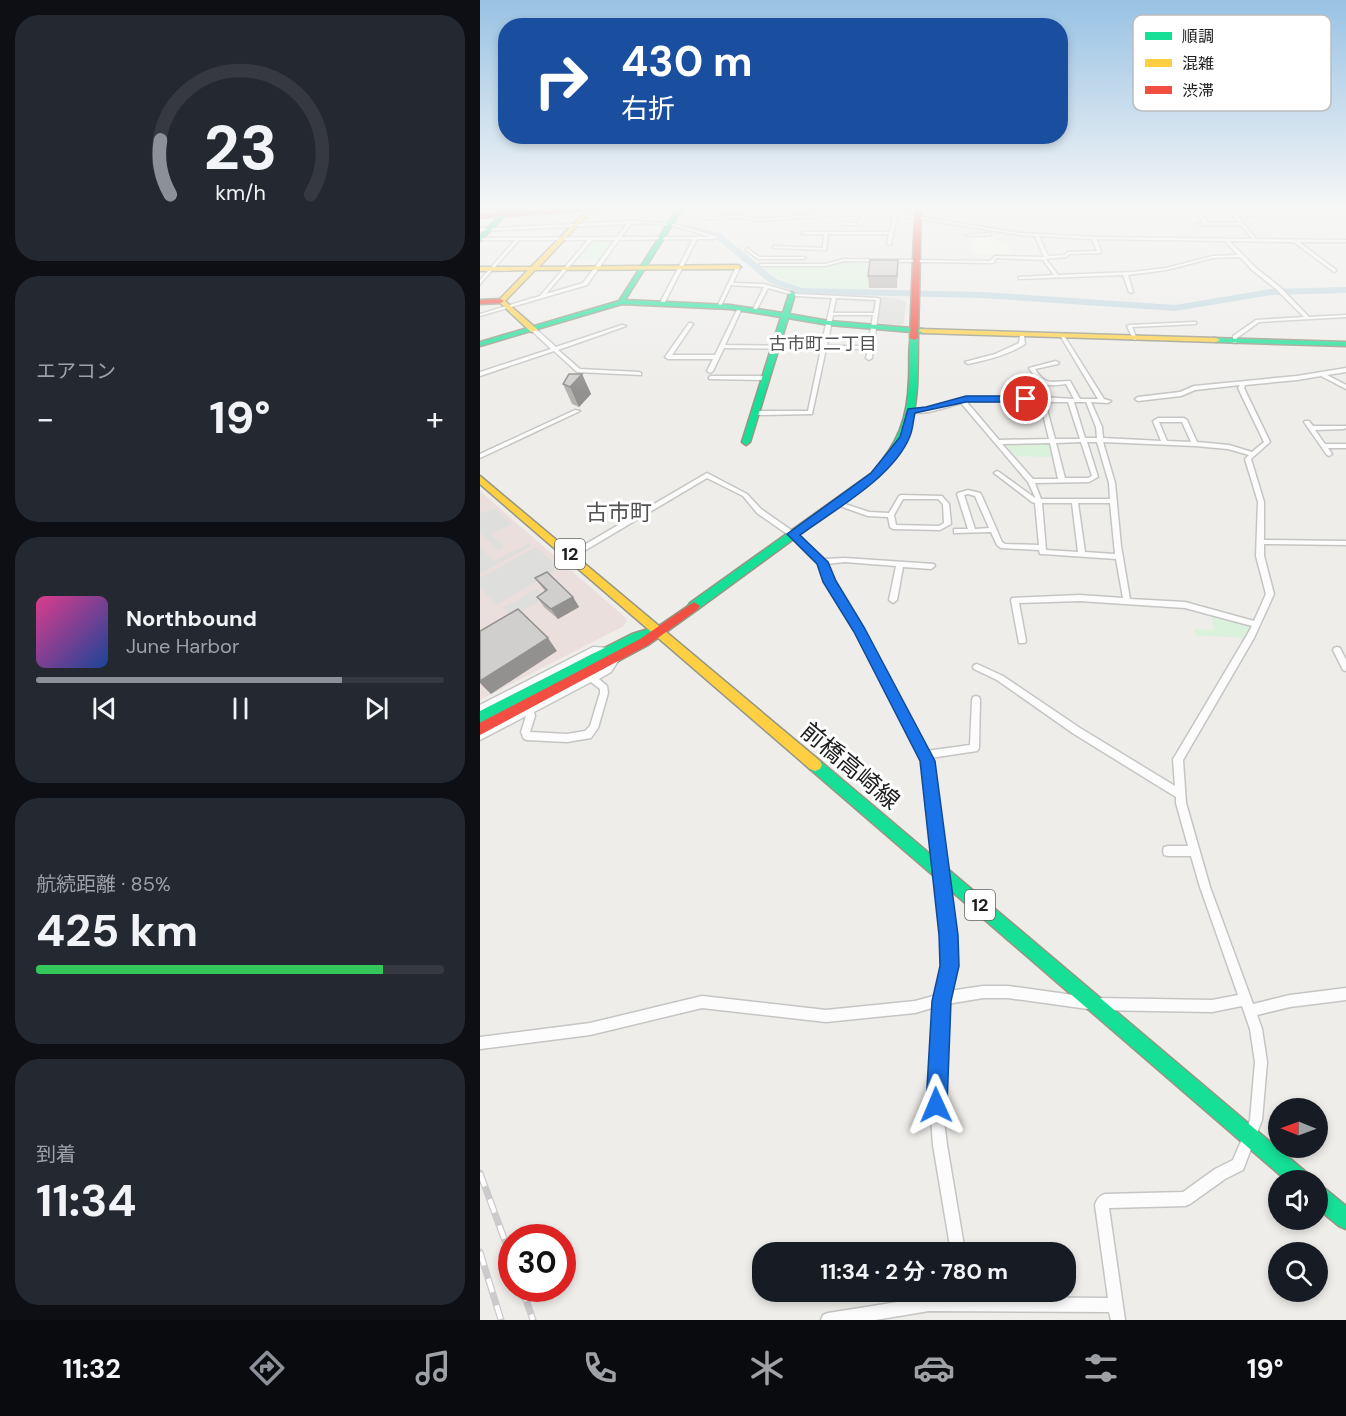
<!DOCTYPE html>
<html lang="ja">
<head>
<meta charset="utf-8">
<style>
  body { margin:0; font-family:"DM Sans","Noto Sans JP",sans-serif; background:#242831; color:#f1f3f6; height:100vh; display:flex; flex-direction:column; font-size:22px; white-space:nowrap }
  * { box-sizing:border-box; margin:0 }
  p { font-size:20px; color:#9ea1a6 }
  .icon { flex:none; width:33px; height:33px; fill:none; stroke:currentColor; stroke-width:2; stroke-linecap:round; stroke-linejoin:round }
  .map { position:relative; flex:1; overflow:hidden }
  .panel { display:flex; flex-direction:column; gap:15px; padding:15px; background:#0d0f14; width:480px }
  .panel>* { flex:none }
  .top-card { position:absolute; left:18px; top:18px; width:570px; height:126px; border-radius:24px; box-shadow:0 3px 9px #0003; background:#1a4fa0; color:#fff; overflow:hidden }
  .needle { width:39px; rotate:271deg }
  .fabs { position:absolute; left:788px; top:1098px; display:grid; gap:12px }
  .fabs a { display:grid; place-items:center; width:60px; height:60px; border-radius:50%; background:#171b24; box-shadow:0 3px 9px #0003; font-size:30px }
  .speed { position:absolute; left:18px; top:1224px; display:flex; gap:12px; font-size:30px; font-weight:700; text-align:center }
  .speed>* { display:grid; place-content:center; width:78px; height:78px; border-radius:50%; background:#171b24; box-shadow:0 3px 9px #0003; line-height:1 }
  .speed .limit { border:9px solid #d22; background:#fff; color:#111 }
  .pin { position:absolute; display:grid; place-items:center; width:51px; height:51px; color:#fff; margin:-26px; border:3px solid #fff; border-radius:50%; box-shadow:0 2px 6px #0007 }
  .me { position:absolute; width:66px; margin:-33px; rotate:359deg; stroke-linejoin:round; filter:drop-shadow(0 0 4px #0008) }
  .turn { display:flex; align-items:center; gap:21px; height:126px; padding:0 24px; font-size:27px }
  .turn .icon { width:78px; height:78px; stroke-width:2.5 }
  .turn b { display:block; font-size:42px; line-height:51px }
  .big { font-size:45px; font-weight:700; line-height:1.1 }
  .panel .widget { flex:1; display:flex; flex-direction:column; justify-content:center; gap:9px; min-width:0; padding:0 21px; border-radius:24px; background:#242831 }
  .panel .dial { align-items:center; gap:0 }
  .dial svg { height:156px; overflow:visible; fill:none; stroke:#363941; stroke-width:7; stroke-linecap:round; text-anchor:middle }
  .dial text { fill:#f1f3f6; stroke:none }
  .song { display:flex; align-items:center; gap:18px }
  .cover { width:72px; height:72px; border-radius:9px; background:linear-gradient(135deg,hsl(330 70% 55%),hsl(220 70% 35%)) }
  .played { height:6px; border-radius:3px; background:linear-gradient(90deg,#8c9099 75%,#363941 75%) }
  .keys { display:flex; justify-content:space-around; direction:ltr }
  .heat { display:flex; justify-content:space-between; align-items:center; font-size:33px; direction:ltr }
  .charge { height:9px; border-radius:4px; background:linear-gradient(90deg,#34c759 85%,#363941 0) }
  .trip { position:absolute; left:272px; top:1242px; width:324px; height:60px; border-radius:24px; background:#171b24; box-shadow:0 3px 9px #0003; font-weight:700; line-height:60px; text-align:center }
  .tabs { display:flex; height:96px; justify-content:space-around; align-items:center; background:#090b0e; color:#9ea1a6 }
  .tabs .icon { width:42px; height:42px }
  .tabs .selected { color:#8c9099 }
  .tabs b { font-size:27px; color:#f1f3f6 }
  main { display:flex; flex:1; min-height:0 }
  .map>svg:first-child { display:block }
  .commercial { fill:#ebdfdd }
  .education { fill:#f5f5e7 }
  .park { fill:#daf1dc }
  .parking { fill:#dededc }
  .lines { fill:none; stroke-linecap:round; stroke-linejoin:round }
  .stream { stroke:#c0d6de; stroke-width:1.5 }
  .river { fill:#c0d6de; fill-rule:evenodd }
  .street-casing { stroke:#c5c5c4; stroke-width:3 }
  .fast-casing { stroke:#949783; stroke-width:3 }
  .slow-casing { stroke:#949783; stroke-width:3 }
  .jam-casing { stroke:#949783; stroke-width:3 }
  .street { fill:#fcfcfc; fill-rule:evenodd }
  .fast { fill:#16e098; fill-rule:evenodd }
  .slow { fill:#ffcf43; fill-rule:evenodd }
  .jam { fill:#f24e42; fill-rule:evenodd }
  .rail-casing { stroke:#cbcbcb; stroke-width:7 }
  .rail { stroke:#fff; stroke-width:4.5; stroke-dasharray:14; stroke-linecap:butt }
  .wall { fill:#b4b2b0 }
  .shaded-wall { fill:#929190 }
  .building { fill:#d1cfcd; stroke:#929190; stroke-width:1.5 }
  .route { fill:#1a73e8; stroke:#114b97; stroke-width:1.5 }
  .labels { text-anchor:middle; stroke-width:6; stroke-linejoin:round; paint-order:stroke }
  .far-neighbourhood-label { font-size:18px; fill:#535353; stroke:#fff }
  .shield { fill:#fff; stroke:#636363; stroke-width:1.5 }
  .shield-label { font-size:18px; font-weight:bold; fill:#202020 }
  .quarter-label { font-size:22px; fill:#535353; stroke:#fff }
  .near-street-label { font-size:24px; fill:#202020; stroke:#fff }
  .key { fill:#fff; stroke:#bcbcbc; stroke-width:1.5 }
  .key-label { font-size:16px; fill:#202020 }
</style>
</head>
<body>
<main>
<section class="panel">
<div class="widget dial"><svg viewBox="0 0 100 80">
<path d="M14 69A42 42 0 1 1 86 69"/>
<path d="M14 69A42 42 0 0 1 9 41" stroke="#8c9099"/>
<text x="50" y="56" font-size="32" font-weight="700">23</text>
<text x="50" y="72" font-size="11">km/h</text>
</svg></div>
<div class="widget"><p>エアコン</p>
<div class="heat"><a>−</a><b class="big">19°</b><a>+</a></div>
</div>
<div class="widget">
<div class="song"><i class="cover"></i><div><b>Northbound</b><p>June Harbor</p></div></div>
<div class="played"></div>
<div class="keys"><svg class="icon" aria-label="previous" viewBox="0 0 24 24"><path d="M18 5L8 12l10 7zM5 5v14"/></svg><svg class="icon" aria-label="pause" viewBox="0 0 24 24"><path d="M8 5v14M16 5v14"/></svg><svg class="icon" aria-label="next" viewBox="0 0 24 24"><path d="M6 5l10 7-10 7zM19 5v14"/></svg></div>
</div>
<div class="widget"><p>航続距離 · 85%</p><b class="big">425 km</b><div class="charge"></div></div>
<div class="widget"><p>到着</p><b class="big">11:34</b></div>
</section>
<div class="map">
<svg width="866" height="1320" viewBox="0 0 866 1320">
  <rect width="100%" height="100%" fill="#eeedea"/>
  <path class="commercial" d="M0 491 147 619 144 626 0 700Z"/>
  <path class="education" d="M514 237 515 242H527L532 254 491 253 489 238Z"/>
  <path class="park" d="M114 240H137L120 260 97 259Z
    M364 261H391L387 290C345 289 318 295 283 266L345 265Z
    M568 442 572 457 535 456 525 444Z
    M731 614 770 626 764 640 757 637 716 636 714 629 734 630Z"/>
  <path class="parking" d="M400 297 416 298 426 302 424 323 418 326 398 323Z
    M15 509 32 524 10 534 24 547 18 550 0 533V513Z
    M49 543 51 546 0 574V547L14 561Z
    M56 547 80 568 16 605 0 588V578Z
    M57 589 67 597 32 617 23 608Z"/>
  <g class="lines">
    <path class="stream" d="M460 210 472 209
      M408 214 432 213"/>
    <path class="river" d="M186 220 240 233 296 279 323 288 503 292 695 305 791 289 866 287V293L791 295 695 311 503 298 322 294 290 283 234 237 186 224 0 230V226Z"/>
    <defs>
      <path id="street" d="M228 209H232L228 217 263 216 278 219 362 213H385L429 215 539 233 614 237 772 239 761 225H718L716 224 724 223 713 209H717L728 223H759L747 209H751L755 214H781L780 216H757L776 239 866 240V242H819L856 270V271L854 272 814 242 749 241 776 268 800 287 829 317 866 315V317L779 322 757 338V343H753V336L776 320 824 317 796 289 772 270 760 257 733 258 686 270 648 275 653 292 651 293 649 292 643 275 539 279V277H541L574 275 563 260 516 258 514 261 515 262 513 263 364 261 345 266H281L280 264H345L364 259 510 261 515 256 564 257 555 236 539 235 429 217H417L411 244 409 245 407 244 409 234H348L346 250 294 248 293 246 343 248 344 234H322L323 232H410L413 217 386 216 381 225H362L361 223H379L382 216 362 215 278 221 263 218 225 219ZM559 236 612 239 617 251 588 252 585 255 568 256ZM617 239 745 241 758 255 733 256 686 268 653 272 578 275 566 259 586 257 589 254 621 253Z
        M458 209H466L447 212 445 211Z
        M150 221 194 224 238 237 233 239H217L184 304 180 303 213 239 139 240 107 285 0 316V314L60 296 108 240H39L0 284V280L35 240H0V238L137 237 147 224 0 231V229ZM163 223 194 226 231 237H141L151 224ZM112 240H135L103 283 66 294Z
        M510 233 511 235 488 236 486 235Z
        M267 248 279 257H324L326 258 324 259H278L266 250Z
        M258 266 260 267 253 283 284 284 317 294 398 298 400 299 392 358 389 360 386 358 388 349H346L332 414 275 415 272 413 275 411H328L341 349 244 348 233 371 230 373 227 371 233 359H188L185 357 209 323H211L213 324 192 355H235L258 308 260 307 262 308 245 345 341 346 352 298 317 296 288 288 276 311 274 312 272 311 284 287 251 285 241 306 237 307 256 267ZM356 298 396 300 394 313H353ZM353 315H393L388 346H347Z
        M714 322H716V324L652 327 657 339 655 340 653 339 647 326 649 325Z
        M142 325 146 326 78 350 100 369 159 372 161 373V375L97 372 74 351 0 376V372L71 349 52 331V329H56L76 347Z
        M540 335 544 336 545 344C528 355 508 360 488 364L485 362 515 354 539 343Z
        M581 336 585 337 624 399 631 401 628 403 611 402 622 427 623 438 681 441 673 421 678 418H704L707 420 717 442 749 445 772 452 784 442 758 388 760 385 715 390 701 396 658 401 655 399 658 397 700 392 714 386 817 376 866 368V372L847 375 866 385V389L841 376 817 380 765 385 764 388 790 442 771 459 784 502V540L866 541V545L784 544V556L794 594 774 638 703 760 706 803 730 887 773 1004 810 995 866 988V1000L810 1007 777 1015 782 1029 787 1062 782 1120 763 1170 745 1179 710 1204 705 1206 629 1208 645 1320H631L629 1312 449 1311 395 1320H341L343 1315 348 1313 449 1297H475V1292H489L490 1297 628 1298 615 1205C617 1199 619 1196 625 1194L703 1192 735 1169 753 1160 770 1120 775 1062 770 1029 762 1006 732 1012 615 1010 528 998H503L467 1004 462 1105 467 1145 485 1252H471L453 1145 450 1105 455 1007 435 1013 346 1022 222 1008 110 1035 0 1049V1037L110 1023 222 996 346 1010 435 1001 457 995 463 966 462 935 442 761 376 631 346 582 339 563 310 536 277 513 263 496 227 478 94 557H91L87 555 227 473 267 494 281 509 314 532 344 559 365 558 454 564 455 566 451 569 423 567 417 600 413 603 409 600 416 566 365 562 346 564 354 582 382 628 446 751 490 745 492 700 493 697 496 696 499 697 500 700 499 748 497 751 450 758 474 935 475 966 469 991 503 986H528L615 998 732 1000 758 995 720 887 711 856H688L684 855 683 851 684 847 688 846H708L696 803V797L594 734 517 680 494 669 493 667 494 665 497 664 523 676 600 728 695 786 693 759 695 756 767 635 772 626 705 608 600 601 539 603 546 641 545 643H539L531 600 532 598 600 595 643 598 636 559 563 554H560L559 550 521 548 517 545 511 532 474 533V529H488L477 494 478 493 488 490 500 493 501 494 522 542 525 544 559 545 555 503 552 502 514 473 517 471 519 472 555 498V497L548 482 481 403C466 407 443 417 428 411L431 409 447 408 489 397H562L594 399 586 384C566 387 560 386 549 368L576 361 579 363 578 364 555 369C566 387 572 381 590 381L600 399H618L581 337ZM486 401 560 402 569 439 519 440ZM565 402H588L600 439H575ZM594 402H606L616 427 617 438H605ZM679 422H702L711 442 687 441ZM601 442 612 476 608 478H585L576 443ZM607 442H617L629 483 630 499H561L555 483 609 482 618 477ZM623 442 715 446 748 449 769 455 765 459 778 502 776 556 786 594 774 621 705 602 650 599 641 546 635 483ZM570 443 578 479H553L522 444ZM488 494 495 496 509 528 495 529 484 495ZM562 503H592L598 552 566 550ZM598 503H630L635 554 605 552Z
        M231 376H286L289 378 286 380 229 379V377Z
        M95 410 100 411 0 458V454Z
        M825 421H829L833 426H866V428L864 429 835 430 845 444H866V448H848L852 454 849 456 847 455 824 422Z
        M421 495 462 496 469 504 471 524 460 530 413 529 410 527 408 517 388 516 354 504 353 503 356 501 389 512 409 513 419 496ZM423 499H458L463 504 464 523 459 526 416 525 414 515Z
        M113 647 132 648 133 650 132 652 114 653 0 713V705Z
        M857 647 860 648 866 660V671L863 670 853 650 854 648Z
        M136 655 139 656 140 658 131 672 119 679 127 686 128 693 118 728 111 738 87 742 47 740 44 739 41 732 46 716 0 740V732L125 668 133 656ZM111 682 120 689V693L110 726 105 731 87 734 50 732 55 716 54 712Z"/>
      <path id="fast" d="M197 209H202L145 300 250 305 303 313 309 294 312 292 315 294 309 314 349 321 443 329 447 331 443 333 349 325 308 318 270 442 266 445 262 442 301 317 250 309 142 304 0 346V342L139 301Z
        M24 211 29 212 0 241V236Z
        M431 336 438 338C437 400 441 427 398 477L218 609H210L208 606 210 603 392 473C418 443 428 419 429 379 430 365 428 349 431 336Z
        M733 338 866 342V346L736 342 732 340Z
        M175 627 179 628 181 631 179 634 160 640 0 722V711L152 634Z
        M335 759 340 761 827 1173 830 1180H806L330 769 328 765 330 761Z
        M837 1185 844 1188 866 1206V1229L859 1226 837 1208Z"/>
      <path id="slow" d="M108 209H113L59 267 258 265 261 267 258 269 55 270 25 301 58 330 51 332 18 301 48 270 0 271V267H51Z
        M440 329 736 338 740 340 736 342 443 333 439 331Z
        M0 476 340 761 342 765 340 769 335 771 330 769 0 484Z"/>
      <path id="jam" d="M103 209H126L0 218V214Z
        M435 209H441L438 338 434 340 430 338Z
        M0 300 21 299 24 301 21 303 0 304Z
        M214 602 220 606 218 609 168 645 0 735V723L160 639Z"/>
    </defs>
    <use href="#street" class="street-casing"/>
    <use href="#fast" class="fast-casing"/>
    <use href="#slow" class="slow-casing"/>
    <use href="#jam" class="jam-casing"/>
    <use href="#street" class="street"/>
    <use href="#fast" class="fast"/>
    <use href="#slow" class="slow"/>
    <use href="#jam" class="jam"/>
    <defs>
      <path id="rail" d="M0 1173 32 1260
        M0 1252 21 1320
        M42 1288 53 1320"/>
    </defs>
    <use href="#rail" class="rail-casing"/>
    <use href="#rail" class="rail"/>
  </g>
  <path class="wall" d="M418 260 417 288H389L388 276Z
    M102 374 111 394 99 407 92 404 83 384Z
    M55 578 93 597 99 607 78 619 64 607 57 597 65 591Z"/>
  <path class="shaded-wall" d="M102 374 111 394 99 407 90 387Z
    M93 597 99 607 78 619 71 609Z
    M68 638 77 651 11 694 0 683V681Z"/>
  <path class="building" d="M390 260H418L417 276H388Z
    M89 374H102L90 387 83 384Z
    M67 572 93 597 71 609 57 597 67 590 55 578Z
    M38 609 68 638 0 681V631Z"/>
  <linearGradient id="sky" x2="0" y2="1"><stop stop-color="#98c2e4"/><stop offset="0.53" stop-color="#f7f7f6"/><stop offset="1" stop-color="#f7f7f6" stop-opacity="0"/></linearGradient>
  <rect width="866" height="393" fill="url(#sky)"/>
  <path class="route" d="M486 396H546L550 399 546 402H486L435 413C433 421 433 429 430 436 414 477 354 510 320 535L348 562 356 581 384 627 455 761 478 935 479 966 471 1001 467 1105 464 1112 456 1115 449 1112 446 1105 452 1001 460 966 459 935 440 761 374 632 343 582 337 564 307 534 391 473 420 437 428 409 446 407Z"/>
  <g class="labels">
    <g class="far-neighbourhood-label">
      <text x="343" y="350">古市町二丁目</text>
    </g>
    <g class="shield">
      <rect x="75" y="539" width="30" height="30" rx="4.5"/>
      <rect x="485" y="890" width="30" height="30" rx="4.5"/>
    </g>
    <g class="shield-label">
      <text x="90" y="560">12</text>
      <text x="500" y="911">12</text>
    </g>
    <g class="quarter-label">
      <text x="139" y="520">古市町</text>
    </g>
    <g class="near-street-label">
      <text transform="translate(370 766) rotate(40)" y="8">前橋高崎線</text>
    </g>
  </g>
  <rect x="653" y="15" width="198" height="96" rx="9" class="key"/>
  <rect x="665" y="32" width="27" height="8" fill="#16e098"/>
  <rect x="665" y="59" width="27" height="8" fill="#ffcf43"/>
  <rect x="665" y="86" width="27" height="8" fill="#f24e42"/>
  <g class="key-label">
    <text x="702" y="42">順調</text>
    <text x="702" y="69">混雑</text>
    <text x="702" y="96">渋滞</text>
  </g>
</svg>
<div class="fabs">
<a><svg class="needle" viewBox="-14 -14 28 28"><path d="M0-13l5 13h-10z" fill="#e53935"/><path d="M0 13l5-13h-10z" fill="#9ea1a6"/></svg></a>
<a><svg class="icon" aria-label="sound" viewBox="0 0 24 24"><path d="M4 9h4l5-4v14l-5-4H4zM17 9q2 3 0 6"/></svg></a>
<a><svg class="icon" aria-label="search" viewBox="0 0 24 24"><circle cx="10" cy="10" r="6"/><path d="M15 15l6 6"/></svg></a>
</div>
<div class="speed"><div class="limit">30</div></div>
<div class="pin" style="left:546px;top:399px;background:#d93025"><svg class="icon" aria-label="arrive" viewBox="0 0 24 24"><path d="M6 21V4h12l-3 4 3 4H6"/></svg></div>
<svg class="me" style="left:456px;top:1105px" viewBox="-20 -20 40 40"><path d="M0-17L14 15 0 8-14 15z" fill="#1a73e8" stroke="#fff" stroke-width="4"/></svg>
<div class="trip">11:34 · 2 分 · 780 m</div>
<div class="top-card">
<div class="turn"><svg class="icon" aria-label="right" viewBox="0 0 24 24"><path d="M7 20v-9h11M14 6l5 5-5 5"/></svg><div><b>430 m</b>右折</div></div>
</div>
</div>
</main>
<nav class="tabs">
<b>11:32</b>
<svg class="icon selected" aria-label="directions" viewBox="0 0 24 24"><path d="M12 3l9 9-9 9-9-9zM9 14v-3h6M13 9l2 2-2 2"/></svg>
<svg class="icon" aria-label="music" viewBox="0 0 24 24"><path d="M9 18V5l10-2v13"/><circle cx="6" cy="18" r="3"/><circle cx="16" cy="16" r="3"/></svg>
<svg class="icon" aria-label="phone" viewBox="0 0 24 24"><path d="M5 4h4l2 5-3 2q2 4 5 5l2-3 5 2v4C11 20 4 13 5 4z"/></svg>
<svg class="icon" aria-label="climate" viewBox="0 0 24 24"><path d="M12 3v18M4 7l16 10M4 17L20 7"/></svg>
<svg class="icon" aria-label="car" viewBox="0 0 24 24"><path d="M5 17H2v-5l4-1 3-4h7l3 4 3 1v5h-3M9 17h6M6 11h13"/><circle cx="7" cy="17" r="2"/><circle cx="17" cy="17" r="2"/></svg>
<svg class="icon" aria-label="filters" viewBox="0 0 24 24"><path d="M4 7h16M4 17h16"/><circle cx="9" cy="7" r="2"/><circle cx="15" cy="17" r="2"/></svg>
<b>19°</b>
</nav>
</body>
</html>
